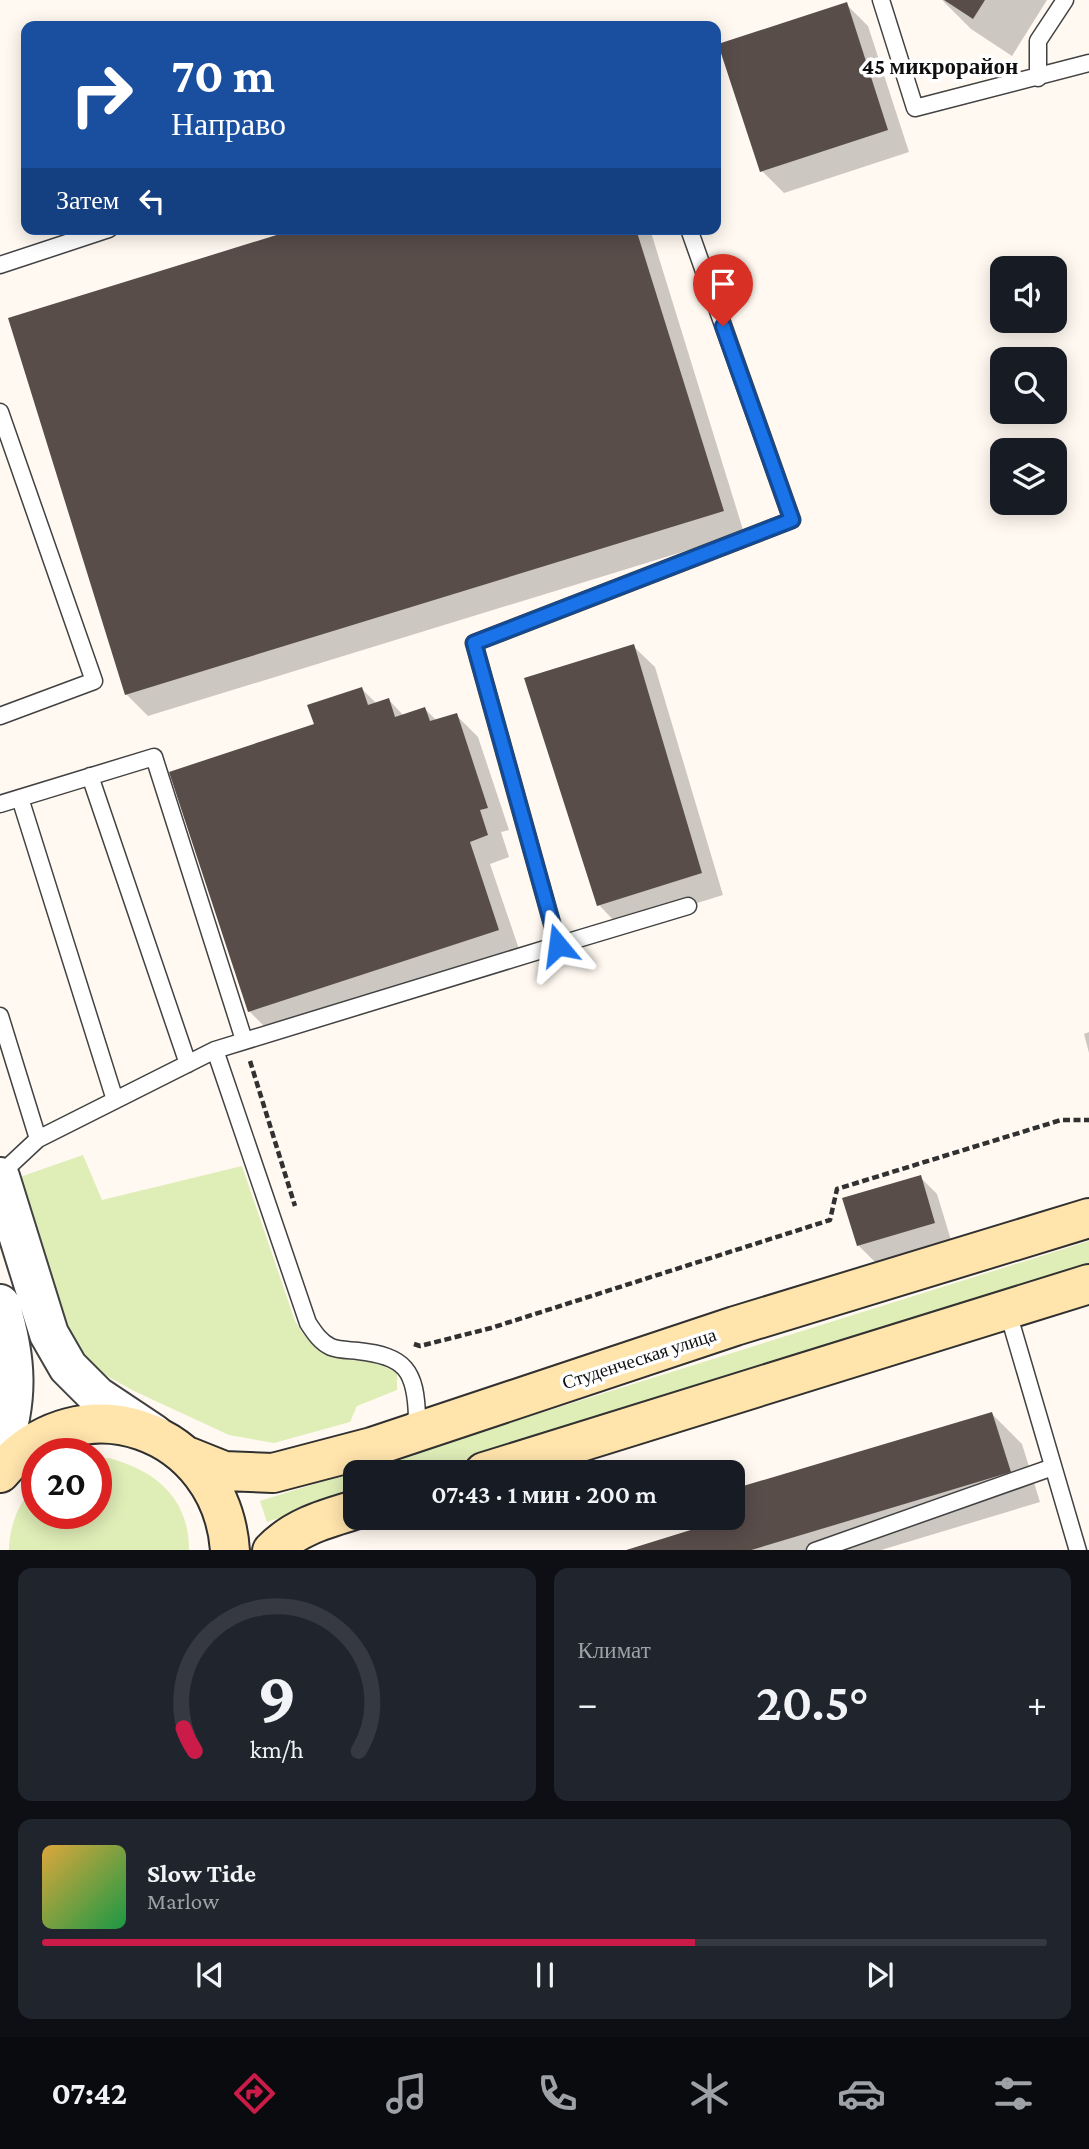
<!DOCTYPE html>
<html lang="ru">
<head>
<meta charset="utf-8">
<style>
  body { margin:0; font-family:"Crimson Pro",serif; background:#20242c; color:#f1f3f6; height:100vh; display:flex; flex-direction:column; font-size:26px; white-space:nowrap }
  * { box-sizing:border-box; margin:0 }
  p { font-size:23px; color:#9ea1a6 }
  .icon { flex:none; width:38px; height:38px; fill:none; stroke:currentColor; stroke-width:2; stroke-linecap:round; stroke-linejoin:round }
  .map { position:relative; height:1550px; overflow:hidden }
  .details { display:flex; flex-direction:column; gap:18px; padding:18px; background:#0d0f14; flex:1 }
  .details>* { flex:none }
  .guide { position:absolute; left:21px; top:21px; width:700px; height:214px; border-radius:14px; box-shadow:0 4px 18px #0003; background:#1a4fa0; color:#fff; overflow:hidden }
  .buttons { position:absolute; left:990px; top:256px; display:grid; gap:14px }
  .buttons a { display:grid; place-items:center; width:77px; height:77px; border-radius:14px; background:#171b24; box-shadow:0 4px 18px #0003; font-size:35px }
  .speed { position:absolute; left:21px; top:1438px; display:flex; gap:14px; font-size:35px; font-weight:700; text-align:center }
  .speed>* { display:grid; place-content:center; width:91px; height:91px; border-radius:50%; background:#171b24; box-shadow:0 4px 18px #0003; line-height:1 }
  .speed .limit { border:10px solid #d22; background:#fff; color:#111 }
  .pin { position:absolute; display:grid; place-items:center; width:60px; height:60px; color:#fff; margin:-72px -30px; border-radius:50% 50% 50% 0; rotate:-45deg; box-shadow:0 0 7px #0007 }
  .pin .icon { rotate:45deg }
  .me { position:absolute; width:77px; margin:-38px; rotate:344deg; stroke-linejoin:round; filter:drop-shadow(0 0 5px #0008) }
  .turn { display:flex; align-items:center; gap:24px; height:147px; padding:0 35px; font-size:32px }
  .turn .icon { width:91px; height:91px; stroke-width:2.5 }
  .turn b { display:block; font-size:49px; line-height:60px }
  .then { display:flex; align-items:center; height:66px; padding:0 35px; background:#0003; gap:14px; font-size:26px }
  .big { font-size:52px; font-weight:600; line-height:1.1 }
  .details .widget { flex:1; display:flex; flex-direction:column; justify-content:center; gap:10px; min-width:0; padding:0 24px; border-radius:14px; background:#20242c }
  .details .dial { align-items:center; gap:0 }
  .dial svg { height:182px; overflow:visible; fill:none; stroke:#363941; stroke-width:7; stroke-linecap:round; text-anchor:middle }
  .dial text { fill:#f1f3f6; stroke:none }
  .song { display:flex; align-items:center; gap:21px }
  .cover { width:84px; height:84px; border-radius:10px; background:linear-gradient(135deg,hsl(40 70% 55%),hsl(140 70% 35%)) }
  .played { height:7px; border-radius:4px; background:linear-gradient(90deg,#cb1b48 65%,#363941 65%) }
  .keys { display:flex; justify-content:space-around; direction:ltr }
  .heat { display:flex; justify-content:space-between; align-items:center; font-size:38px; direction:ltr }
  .details .tiles { flex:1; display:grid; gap:18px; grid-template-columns:1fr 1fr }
  .widget:last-child { grid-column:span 2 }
  .trip { position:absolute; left:343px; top:1460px; width:402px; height:70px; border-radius:14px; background:#171b24; box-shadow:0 4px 18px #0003; font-weight:600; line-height:70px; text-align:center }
  .tabs { display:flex; height:112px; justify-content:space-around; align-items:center; background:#090b0e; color:#9ea1a6 }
  .tabs .icon { width:49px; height:49px }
  .tabs .selected { color:#cb1b48 }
  .tabs b { font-size:32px; color:#f1f3f6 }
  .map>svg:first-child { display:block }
  .green { fill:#dfedb7 }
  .shadow { fill:#0003 }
  .building { fill:#594d4a }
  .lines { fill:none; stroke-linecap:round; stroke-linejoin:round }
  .service-casing { stroke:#424242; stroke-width:19 }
  .tertiary-casing { stroke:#424242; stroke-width:42 }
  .secondary-casing { stroke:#313131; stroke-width:42 }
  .path { stroke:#313131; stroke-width:4.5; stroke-dasharray:7 3.5; stroke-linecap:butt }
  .service { stroke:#fff; stroke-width:16 }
  .tertiary { stroke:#fff; stroke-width:38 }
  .secondary { stroke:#ffe4ac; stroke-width:38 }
  .route-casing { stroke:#114b97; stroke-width:18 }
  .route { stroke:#1a73e8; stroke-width:12 }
  .labels { text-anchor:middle; stroke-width:7; stroke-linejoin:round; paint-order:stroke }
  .street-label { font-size:19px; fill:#0f0f0f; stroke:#fff }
  .quarter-label { font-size:23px; font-weight:bold; fill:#0f0f0f; stroke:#fff }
</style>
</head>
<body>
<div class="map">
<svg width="1089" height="1551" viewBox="0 0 1089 1551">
  <rect width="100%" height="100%" fill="#fff9f1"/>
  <path class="green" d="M83 1155 102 1200 242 1166 295 1321C327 1377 355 1347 397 1373V1390L357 1406 350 1422 274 1443 229 1435 134 1391 82 1362 56 1333 14 1184 20 1177Z
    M1089 1241V1264L427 1472H355V1494L267 1522 260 1501Z
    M109 1458C156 1471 189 1498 189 1550H9C9 1527 19 1500 37 1484V1514H96V1459Z"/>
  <path class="shadow" d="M942 0H1047L1012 56 971 29Z
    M846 4 868 26 909 152 784 193 762 171Z
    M302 229H650L744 533 148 716 126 694Z
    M633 646 655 667 723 895 620 927 599 905Z
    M362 689 377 704 389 700 404 716 425 709 437 721 456 715 478 737 509 830 501 832 509 857 490 864 520 952 271 1033 249 1011 316 726Z
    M1089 1032V1053L1084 1034Z
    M920 1177 937 1194 951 1240 875 1262 858 1245Z
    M992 1414 1022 1444 1040 1502 878 1551H628L733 1517Z"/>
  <path class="building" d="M944 0H985L973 19Z
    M847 2 888 130 760 172 718 44Z
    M296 229H636L724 511 125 695 8 318Z
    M634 644 702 873 597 906 524 678Z
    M362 687 368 705 389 698 395 717 425 707 430 721 457 713 488 808 480 810 488 835 470 842 499 930 248 1012 169 772 314 724 307 705Z
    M921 1175 935 1223 857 1246 842 1198Z
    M992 1412 1011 1472 748 1551H623L710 1524 708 1517H733V1489Z"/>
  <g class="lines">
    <defs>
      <path id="service" d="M881 0 915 108 1089 63
        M1038 78V41L1065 0
        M0 265 109 229
        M0 412 94 681 0 716
        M90 776 188 1064
        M20 798 115 1100
        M0 804 154 757 244 1040
        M558 945 688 906
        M0 1016 38 1139 215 1050 558 945 474 643 792 520 689 229
        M215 1050 308 1323C314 1332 320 1342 331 1347 338 1350 349 1350 358 1351 405 1356 416 1370 417 1418L407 1426
        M2 1179 8 1167 38 1139
        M1007 1309 1078 1551
        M815 1551 1053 1467"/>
      <path id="tertiary" d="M0 1177 49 1334 68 1367 97 1396 154 1434
        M0 1304C17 1359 19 1400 0 1455"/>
      <path id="secondary" d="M189 1457 224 1471 273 1473 372 1447 735 1326 1089 1218
        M484 1472 1089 1284
        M0 1473C80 1378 222 1429 230 1551
        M272 1551C295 1527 325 1519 355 1510"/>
    </defs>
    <use href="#service" class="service-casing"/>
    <use href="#tertiary" class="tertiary-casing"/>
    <use href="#secondary" class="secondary-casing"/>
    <path class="path" d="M250 1061 295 1206
      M414 1344 420 1346 491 1328 830 1220 837 1189 1061 1120H1089"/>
    <use href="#service" class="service"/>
    <use href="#tertiary" class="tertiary"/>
    <use href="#secondary" class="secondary"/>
  </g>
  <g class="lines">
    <defs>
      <path id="route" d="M558 945 474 643 792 520 723 326"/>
    </defs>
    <use href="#route" class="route-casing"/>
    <use href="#route" class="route"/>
  </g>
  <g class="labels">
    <g class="street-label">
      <text transform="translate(639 1358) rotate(-18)" y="7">Студенческая улица</text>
    </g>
    <g class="quarter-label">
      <text x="940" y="74">45 микрорайон</text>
    </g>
  </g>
</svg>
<div class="buttons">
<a><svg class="icon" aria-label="sound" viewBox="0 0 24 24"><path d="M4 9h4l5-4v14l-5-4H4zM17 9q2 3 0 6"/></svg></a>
<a><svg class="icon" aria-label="search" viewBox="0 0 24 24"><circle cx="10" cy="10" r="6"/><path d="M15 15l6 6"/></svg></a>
<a><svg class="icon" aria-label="layers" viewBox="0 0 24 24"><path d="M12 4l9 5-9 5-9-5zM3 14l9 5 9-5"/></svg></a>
</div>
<div class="speed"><div class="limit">20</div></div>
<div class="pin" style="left:723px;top:326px;background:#d93025"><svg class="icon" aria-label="arrive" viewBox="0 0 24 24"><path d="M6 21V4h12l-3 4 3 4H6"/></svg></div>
<svg class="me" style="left:558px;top:945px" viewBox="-20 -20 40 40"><path d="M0-17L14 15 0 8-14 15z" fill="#1a73e8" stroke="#fff" stroke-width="4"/></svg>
<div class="trip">07:43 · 1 мин · 200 m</div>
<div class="guide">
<div class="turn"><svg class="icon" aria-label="right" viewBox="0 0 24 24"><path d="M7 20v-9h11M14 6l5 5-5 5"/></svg><div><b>70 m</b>Направо</div></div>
<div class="then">Затем<svg class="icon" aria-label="left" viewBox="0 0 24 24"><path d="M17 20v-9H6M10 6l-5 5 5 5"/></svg></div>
</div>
</div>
<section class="details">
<div class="tiles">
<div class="widget dial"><svg viewBox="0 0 100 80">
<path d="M14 69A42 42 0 1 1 86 69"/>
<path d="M14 69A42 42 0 0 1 9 59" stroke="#cb1b48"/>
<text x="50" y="56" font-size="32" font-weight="700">9</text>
<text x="50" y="72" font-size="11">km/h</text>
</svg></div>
<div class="widget"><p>Климат</p>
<div class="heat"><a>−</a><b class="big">20.5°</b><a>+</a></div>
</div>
<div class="widget">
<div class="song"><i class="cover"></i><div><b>Slow Tide</b><p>Marlow</p></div></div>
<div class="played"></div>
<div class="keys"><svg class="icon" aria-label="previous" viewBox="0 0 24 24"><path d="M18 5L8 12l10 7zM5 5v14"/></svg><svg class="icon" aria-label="pause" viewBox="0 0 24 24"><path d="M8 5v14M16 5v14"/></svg><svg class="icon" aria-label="next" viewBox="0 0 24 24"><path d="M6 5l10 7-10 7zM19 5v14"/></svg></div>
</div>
</div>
</section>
<nav class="tabs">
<b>07:42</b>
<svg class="icon selected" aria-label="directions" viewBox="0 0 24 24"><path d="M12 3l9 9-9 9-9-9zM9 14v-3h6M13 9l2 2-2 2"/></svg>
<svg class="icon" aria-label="music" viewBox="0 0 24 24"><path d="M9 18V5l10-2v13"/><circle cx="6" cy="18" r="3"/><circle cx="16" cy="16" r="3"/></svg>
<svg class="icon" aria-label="phone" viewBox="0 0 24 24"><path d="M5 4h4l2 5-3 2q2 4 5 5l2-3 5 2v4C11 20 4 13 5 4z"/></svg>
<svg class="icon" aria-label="climate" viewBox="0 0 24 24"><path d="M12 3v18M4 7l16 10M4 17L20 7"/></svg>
<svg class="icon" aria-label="car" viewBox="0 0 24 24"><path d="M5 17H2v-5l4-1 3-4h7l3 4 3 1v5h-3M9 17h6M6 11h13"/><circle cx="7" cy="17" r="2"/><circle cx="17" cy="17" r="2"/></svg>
<svg class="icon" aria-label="filters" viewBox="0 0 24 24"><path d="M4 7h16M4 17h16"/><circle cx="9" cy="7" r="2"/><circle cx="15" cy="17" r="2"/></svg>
</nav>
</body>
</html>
